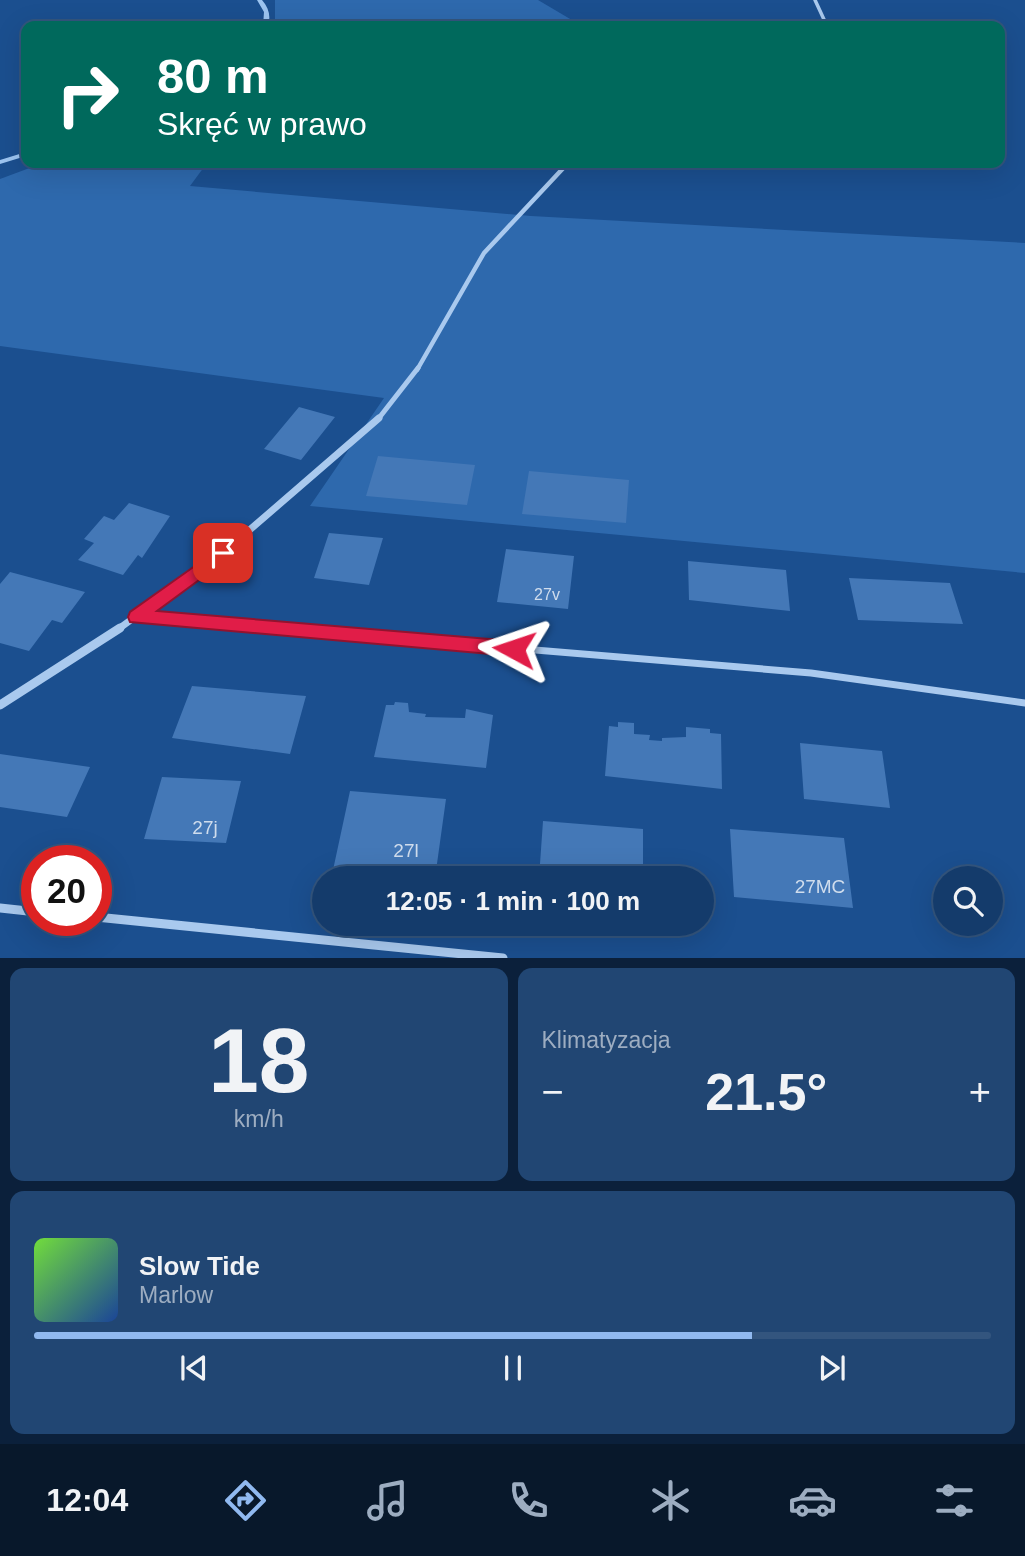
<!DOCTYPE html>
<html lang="pl">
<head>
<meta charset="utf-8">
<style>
  body { margin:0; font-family:Helvetica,sans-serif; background:#214673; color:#f1f3f6; height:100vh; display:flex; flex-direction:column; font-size:26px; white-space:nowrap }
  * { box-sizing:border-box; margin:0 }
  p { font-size:23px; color:#9dadc1 }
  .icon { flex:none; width:38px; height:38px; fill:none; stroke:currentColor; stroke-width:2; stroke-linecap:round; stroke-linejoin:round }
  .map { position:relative; height:958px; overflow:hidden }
  .panel { display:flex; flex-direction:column; gap:10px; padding:10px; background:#0b203b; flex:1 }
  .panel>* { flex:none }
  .top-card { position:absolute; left:21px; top:21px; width:984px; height:147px; border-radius:14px; box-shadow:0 7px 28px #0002,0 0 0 2px #33557e; background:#00695c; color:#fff; overflow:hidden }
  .buttons { position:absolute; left:933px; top:866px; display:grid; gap:14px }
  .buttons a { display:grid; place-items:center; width:70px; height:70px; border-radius:50%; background:#143b6b; box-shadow:0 7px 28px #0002,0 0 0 2px #33557e; font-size:35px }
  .speed { position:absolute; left:21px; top:845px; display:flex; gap:14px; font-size:35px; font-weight:700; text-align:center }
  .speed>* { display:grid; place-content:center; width:91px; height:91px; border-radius:50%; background:#143b6b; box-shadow:0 7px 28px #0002,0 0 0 2px #33557e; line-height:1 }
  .speed .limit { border:10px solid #d22; background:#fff; color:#111 }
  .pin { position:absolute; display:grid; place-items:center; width:60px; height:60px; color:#fff; margin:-30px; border-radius:14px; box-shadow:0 4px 10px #0006 }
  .me { position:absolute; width:77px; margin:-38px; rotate:275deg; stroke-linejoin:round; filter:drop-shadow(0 0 5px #0008) }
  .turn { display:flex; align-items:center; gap:24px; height:147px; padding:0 21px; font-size:32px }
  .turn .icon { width:91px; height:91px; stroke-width:2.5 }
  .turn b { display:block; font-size:49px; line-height:60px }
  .big { font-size:52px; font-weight:600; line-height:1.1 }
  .panel .widget { flex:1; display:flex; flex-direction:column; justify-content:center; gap:10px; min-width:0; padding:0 24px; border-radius:14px; background:#214673 }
  .panel .dial { align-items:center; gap:0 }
  .dial b { font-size:91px; line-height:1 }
  .song { display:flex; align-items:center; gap:21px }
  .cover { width:84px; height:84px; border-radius:10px; background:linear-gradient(135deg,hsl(100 70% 55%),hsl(220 70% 35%)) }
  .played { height:7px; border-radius:4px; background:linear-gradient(90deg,#90b9f0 75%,#33557e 75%) }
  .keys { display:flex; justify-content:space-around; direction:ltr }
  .heat { display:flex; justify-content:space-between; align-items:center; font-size:38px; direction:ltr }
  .panel .tiles { flex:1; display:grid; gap:10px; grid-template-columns:1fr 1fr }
  .widget:last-child { grid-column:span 2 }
  .trip { position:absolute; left:312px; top:866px; width:402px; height:70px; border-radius:35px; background:#143b6b; box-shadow:0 7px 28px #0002,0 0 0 2px #33557e; font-weight:600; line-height:70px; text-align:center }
  .tab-bar { display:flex; height:112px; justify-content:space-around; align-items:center; background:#08182b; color:#9dadc1 }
  .tab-bar .icon { width:49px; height:49px }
  .tab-bar .on { color:#90b9f0 }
  .tab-bar b { font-size:32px; color:#f1f3f6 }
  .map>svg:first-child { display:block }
  .green { fill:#2e69ad }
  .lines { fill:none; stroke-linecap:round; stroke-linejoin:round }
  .stream { fill:#9cc4f0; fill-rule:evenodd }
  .building { fill:#4478b7 }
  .service-far3 { stroke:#a9c9ee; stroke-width:3.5 }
  .service-far2 { stroke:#a9c9ee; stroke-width:4.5 }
  .service-far1 { stroke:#a9c9ee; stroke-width:5 }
  .service { stroke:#a9c9ee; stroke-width:7 }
  .minor-far1 { stroke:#a9c9ee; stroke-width:7 }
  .minor { stroke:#a9c9ee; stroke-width:9 }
  .route { fill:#e11d48; stroke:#92132f; stroke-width:2 }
  .labels { text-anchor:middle; stroke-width:7; stroke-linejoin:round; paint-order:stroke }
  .number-label { font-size:16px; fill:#d0dded }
  .near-number-label { font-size:19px; fill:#d0dded }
</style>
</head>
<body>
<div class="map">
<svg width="1025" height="958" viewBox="0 0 1025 958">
  <rect width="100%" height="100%" fill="#1b4f8f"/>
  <path class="green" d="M275 0H538L582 26H275Z
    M43 163H207L190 186 531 216 1025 243V573L310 506 384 398 0 346V179Z"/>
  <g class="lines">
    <path class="stream" d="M257 0H262C269 8 271 16 268 26H263L264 12Z
      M26 152V156L0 164V160Z"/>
  </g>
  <path class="building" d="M299 407 335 417 301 460 264 449Z
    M378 456 475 465 467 505 366 496Z
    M529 471 629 480 626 523 522 514Z
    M129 503 170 516 142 558 138 555 123 575 78 560 94 543 84 539 104 516 114 520Z
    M329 533 383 538 369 585 314 578Z
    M506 549 574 556 568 609 497 602Z
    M688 561 786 570 790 611 689 600Z
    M10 572 85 592 62 623 52 620 29 651 0 643V584Z
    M849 578 950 583 963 624 858 620Z
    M192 686 306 696 290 754 172 738Z
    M395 702 408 703 409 712 426 714 425 717 465 718 466 709 493 715 486 768 374 757 386 705H394Z
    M618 722 634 723V734L650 735 649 740 662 741V738L686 737V727L710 729V733L721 734 722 789 605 776 609 726 618 727Z
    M800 743 882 751 890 808 804 799Z
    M0 754 90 767 67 817 0 807Z
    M162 777 241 781 226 843 144 839Z
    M350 791 446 799 435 878 333 870Z
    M543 821 643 829V878H539Z
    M730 829 844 838 853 908 734 897Z"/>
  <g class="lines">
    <path class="service-far3" d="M815 0 827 26"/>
    <path class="service-far2" d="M417 370 484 253 568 163"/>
    <path class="service-far1" d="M379 418 418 368
      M137 617 292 630"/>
    <path class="service" d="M271 628 811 673 1025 703"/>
    <path class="minor-far1" d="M117 630 223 553 379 418"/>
    <path class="minor" d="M0 705 120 628
      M0 908 37 912
      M96 917 503 958"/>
  </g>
  <path class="route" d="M223 546 229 548 232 553 229 558 157 611 514 641 524 649 514 656 130 622 128 617 130 612Z"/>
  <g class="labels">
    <g class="number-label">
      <text x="547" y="600">27v</text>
    </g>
    <g class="near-number-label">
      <text x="205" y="834">27j</text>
      <text x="406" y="857">27l</text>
      <text x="820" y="893">27MC</text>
    </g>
  </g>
</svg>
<div class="buttons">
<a><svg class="icon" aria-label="search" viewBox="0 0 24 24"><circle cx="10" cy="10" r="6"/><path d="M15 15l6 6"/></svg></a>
</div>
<div class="speed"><div class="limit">20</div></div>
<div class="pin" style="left:223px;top:553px;background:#d93025"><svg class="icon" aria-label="arrive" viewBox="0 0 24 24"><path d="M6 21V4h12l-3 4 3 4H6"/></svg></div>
<svg class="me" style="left:514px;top:649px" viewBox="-20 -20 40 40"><path d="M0-17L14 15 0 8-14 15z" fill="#e11d48" stroke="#fff" stroke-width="4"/></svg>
<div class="trip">12:05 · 1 min · 100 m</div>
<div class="top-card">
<div class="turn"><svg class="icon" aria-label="right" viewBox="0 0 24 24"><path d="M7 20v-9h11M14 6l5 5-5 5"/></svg><div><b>80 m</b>Skręć w prawo</div></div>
</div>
</div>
<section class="panel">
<div class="tiles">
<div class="widget dial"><b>18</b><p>km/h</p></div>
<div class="widget"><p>Klimatyzacja</p>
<div class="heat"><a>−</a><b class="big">21.5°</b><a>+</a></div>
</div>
<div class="widget">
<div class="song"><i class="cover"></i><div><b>Slow Tide</b><p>Marlow</p></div></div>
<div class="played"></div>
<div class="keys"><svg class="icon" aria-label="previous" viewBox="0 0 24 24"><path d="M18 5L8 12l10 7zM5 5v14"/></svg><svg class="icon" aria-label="pause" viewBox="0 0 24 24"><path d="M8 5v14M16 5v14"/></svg><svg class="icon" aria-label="next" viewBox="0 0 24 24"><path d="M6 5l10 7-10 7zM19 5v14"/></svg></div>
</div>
</div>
</section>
<nav class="tab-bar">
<b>12:04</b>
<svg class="icon on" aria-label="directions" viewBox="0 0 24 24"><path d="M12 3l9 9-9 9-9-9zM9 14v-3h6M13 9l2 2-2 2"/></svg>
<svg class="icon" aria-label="music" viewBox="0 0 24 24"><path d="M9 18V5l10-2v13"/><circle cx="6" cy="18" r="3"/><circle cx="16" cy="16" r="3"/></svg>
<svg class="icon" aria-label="phone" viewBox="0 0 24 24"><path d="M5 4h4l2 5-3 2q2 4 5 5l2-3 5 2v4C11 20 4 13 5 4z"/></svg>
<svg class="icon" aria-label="climate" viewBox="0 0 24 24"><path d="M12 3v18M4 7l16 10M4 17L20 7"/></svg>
<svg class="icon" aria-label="car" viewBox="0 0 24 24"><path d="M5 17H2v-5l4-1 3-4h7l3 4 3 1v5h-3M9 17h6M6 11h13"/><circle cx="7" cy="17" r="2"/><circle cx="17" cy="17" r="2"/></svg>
<svg class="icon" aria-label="filters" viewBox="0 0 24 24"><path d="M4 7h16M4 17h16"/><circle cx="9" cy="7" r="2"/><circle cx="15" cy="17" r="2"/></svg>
</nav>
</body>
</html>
